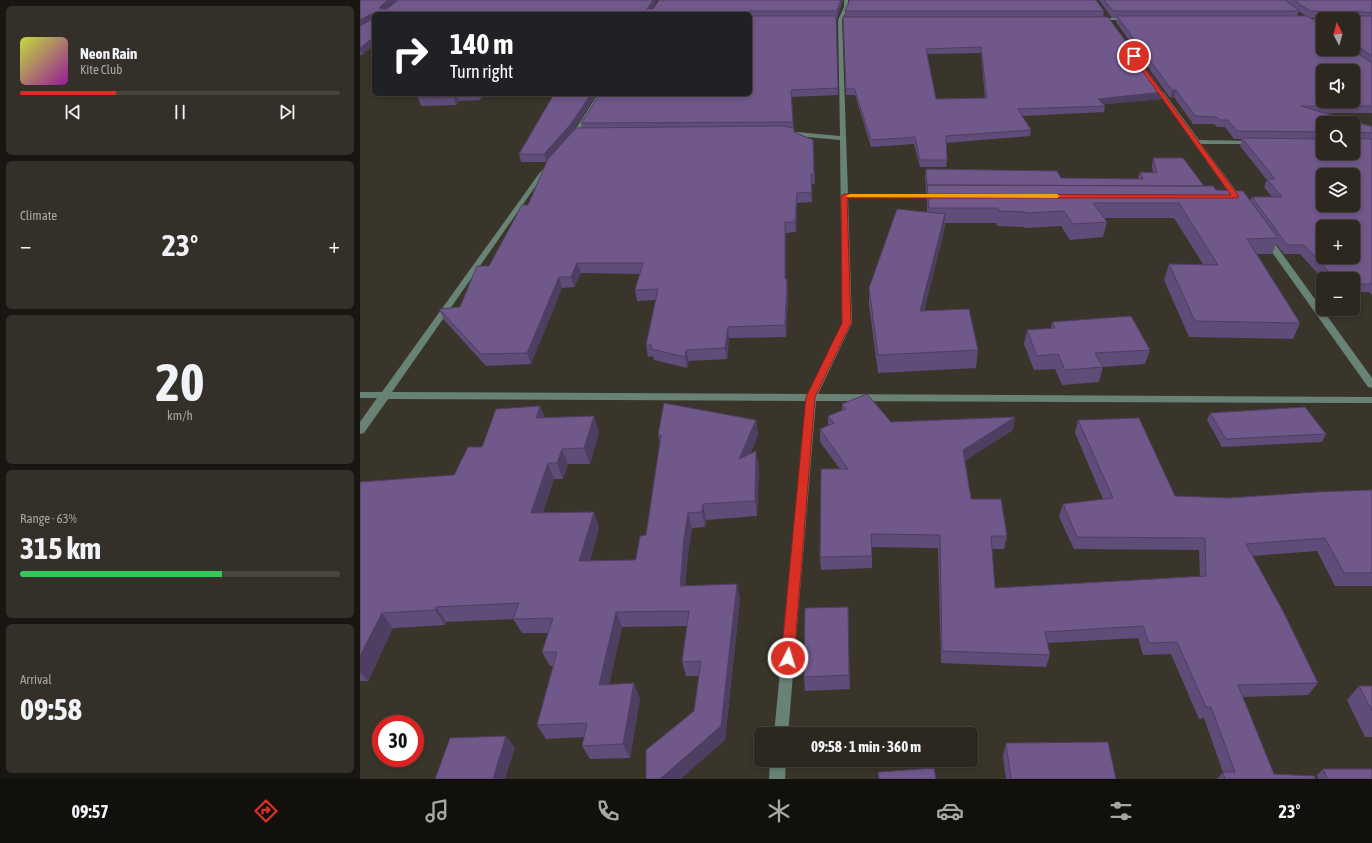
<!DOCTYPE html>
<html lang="en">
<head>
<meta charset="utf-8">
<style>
  body { margin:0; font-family:"Asap Condensed",sans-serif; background:#343029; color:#f1f3f6; height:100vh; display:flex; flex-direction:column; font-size:15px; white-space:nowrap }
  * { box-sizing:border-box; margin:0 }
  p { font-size:13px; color:#a6a6a5 }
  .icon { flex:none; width:22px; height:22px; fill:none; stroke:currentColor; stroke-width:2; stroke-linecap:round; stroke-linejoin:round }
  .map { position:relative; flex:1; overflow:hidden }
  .drawer { display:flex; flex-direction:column; gap:6px; padding:6px; background:#181612; width:360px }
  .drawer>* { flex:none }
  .hud { position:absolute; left:12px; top:12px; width:380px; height:84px; border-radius:6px; box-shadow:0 2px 6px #0003,0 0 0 1px #48443e; background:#202124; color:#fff; overflow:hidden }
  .needle { width:26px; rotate:354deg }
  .fabs { position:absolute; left:956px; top:12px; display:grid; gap:8px }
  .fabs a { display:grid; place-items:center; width:44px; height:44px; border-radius:6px; background:#2c2820; box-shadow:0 2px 6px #0003,0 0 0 1px #48443e; font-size:20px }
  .speed { position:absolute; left:12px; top:715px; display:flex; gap:8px; font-size:20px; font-weight:700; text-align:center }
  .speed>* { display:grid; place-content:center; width:52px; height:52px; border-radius:50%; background:#2c2820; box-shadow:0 2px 6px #0003,0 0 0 1px #48443e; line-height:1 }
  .speed .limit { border:6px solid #d22; background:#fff; color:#111 }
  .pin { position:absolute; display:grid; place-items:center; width:34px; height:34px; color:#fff; margin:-17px; border:2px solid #fff; border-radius:50%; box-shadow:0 1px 4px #0007 }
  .me { position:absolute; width:44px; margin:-22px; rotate:5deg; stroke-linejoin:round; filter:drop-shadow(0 0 3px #0008) }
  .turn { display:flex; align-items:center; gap:14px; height:84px; padding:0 12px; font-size:18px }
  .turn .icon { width:52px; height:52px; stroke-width:2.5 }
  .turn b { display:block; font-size:28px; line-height:34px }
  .big { font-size:30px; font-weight:700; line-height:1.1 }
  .drawer .tile { flex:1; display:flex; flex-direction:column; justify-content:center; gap:6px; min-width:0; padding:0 14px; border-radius:6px; background:#343029 }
  .drawer .dial { align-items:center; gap:0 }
  .dial b { font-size:52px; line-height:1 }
  .song { display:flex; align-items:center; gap:12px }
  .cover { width:48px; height:48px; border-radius:6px; background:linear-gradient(135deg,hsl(70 70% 55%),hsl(300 70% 35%)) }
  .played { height:4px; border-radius:2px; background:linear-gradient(90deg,#d93025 30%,#48443e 30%) }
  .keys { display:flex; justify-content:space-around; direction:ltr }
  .heat { display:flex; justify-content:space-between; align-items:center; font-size:22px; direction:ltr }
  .charge { height:6px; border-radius:3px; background:linear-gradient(90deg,#34c759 63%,#48443e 0) }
  .trip { position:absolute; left:394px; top:727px; width:224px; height:40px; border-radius:6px; background:#2c2820; box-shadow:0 2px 6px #0003,0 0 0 1px #48443e; font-weight:700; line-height:40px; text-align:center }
  .dock { display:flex; height:64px; justify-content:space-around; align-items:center; background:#12100d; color:#a6a6a5 }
  .dock .icon { width:28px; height:28px }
  .dock .active { color:#d93025 }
  .dock b { font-size:18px; color:#f1f3f6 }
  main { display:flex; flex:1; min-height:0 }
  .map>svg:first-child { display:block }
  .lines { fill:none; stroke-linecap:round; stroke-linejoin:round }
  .minor { fill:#688375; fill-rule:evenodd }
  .wall { fill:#604c78; fill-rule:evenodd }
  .shaded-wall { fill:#4e3e61 }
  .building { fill:#70588b; stroke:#4e3e61; fill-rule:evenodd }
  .route { fill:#d93025; stroke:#8d1f18 }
  .slow { fill:#f59e0b }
</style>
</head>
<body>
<main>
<section class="drawer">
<div class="tile">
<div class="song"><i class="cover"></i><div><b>Neon Rain</b><p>Kite Club</p></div></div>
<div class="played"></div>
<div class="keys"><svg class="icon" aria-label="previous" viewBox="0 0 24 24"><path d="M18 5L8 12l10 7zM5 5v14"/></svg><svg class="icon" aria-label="pause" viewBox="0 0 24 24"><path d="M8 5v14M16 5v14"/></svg><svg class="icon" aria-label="next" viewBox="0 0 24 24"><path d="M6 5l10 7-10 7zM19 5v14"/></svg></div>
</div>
<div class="tile"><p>Climate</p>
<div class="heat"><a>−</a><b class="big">23°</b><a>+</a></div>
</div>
<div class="tile dial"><b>20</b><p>km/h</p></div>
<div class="tile"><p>Range · 63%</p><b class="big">315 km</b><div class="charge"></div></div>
<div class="tile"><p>Arrival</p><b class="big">09:58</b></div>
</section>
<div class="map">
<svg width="1012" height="779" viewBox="0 0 1012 779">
  <rect width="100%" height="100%" fill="#3a352a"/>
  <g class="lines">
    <path class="minor" d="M484 0H488V7L482 20 488 194H580L584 196 580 198H488L492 323 458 394 1012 397V403L456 401 428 734H414L446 401 28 399 4 433 0 434V422L17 398H0V392H22L178 175 189 162 191 161 194 163 182 177 32 392 448 394 482 323 480 140 426 135 423 133 426 131 480 136 478 20 484 7Z
      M735 18H769L771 19 769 20H737Z
      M939 19H965H963V21H937Z
      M792 82H796L839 140 895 141 896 142 893 144H841L883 200V204H877L792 84Z
      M238 94H244L214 140H210L209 139Z
      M904 237H910L1012 378V388L1008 387 904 241Z
      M410 760H426L425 779H409Z"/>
  </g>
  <path class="wall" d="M0 0H297L292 9 483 0 477 18H476L478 95 431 97 434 132 453 140 455 184H451L452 202 437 203 436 232 426 233V279H427L428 289 426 337 369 338 367 359 329 361 327 368 294 360 293 356 288 357 286 345 296 300 277 301 275 290 280 274 221 273 214 287 202 288 171 364 126 366 84 320 79 309 100 307 129 266 168 205 187 162H161L159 154 194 94H237L212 132 200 146 222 128 221 123 390 94V14H14V45L2 55H0Z
    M739 0H1012V113H967L1012 126V295L1009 292H993V279H963L940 254H924L916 244 912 254H897L940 323 933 339 829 337 804 280 809 264H843L814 218H744L747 222 743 237 710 240 701 226 664 228V227L637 226 636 223H585L584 231 564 311 618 350 616 368 518 373 509 305V288L567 212V193H566L565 176 566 169 701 178 778 179 780 172 793 173 792 165 793 158 844 186 856 190 890 200 892 197H912L904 187 907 180 880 146 882 139H874L865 127H857L854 124H833L814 97 810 98 756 22 757 18H752ZM933 7 946 16H937L939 11ZM949 18H957L955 22ZM963 19H993V49H963ZM963 123 993 153H963Z
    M489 2 744 11 743 17 803 92 801 99 744 104 745 106 744 112 662 116 671 130 670 136 586 143 587 160 586 167H560L554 144 511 147 495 95H486L483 17H485V11ZM621 53 625 98 576 99 567 54Z
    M62 94H125L120 100 99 101 96 105 61 106 58 98Z
    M692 322 790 350 785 364 743 367 739 382 702 385 695 369 674 370 664 344 667 330 691 329Z
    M482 404 531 422 655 417 653 430 605 460 611 499 647 536 644 549H632L635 588 840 577 839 550 714 549 699 517 703 504 743 499 715 433 718 420 815 496 868 498 1012 490V586H975L957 551 892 556 958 683 948 695 882 697 914 774 955 779H857L863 772 844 718 839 719 811 654 783 655 778 638 687 643 690 655 686 667 581 663 578 548 512 547V568L461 570 460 557 480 469 460 442V429L468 426V416L482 410Z
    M180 406 185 418 239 432 230 464H208L203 479H194L183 512 239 527 230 561 274 560 276 559 286 535 300 443 298 435 396 420 398 435 390 454 399 467 397 516 346 520 345 527 332 528 328 553 325 586 380 599 365 740 334 711 339 676H326L322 662 327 626 262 627 249 684 280 698 270 758 230 759 222 746 224 737 186 739 177 725 193 666H190L182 652 188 633H162L153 619 86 622 85 625 33 628 8 681H0V482L94 475 122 447Z
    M850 413 966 434 962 442 862 447 847 420Z
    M488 607 490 689 445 691 444 677Z
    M999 686H1012V737H1005L987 700Z
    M646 743 756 779H646L643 756Z
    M963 769 1012 779H958L957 775Z"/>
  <path class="shaded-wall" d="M28 0H38L22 13 20 9V7Z
    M293 0H297L289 14 287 9Z
    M481 0H483L477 18V11Z
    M11 14 13 20 0 28V20Z
    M14 37V45L2 55 0 50V48Z
    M812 90H816L814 97 810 98Z
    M803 92 801 99 737 105 738 99Z
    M97 94 99 101 96 105 94 97Z
    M118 94H125L120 100Z
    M231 94H237L212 132 187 162 184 154Z
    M437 193V203L436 232 435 222Z
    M585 214 584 231 559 329 560 311Z
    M425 222 426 233V289L425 279Z
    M217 263 221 273 214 287 211 277Z
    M199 277 202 288 171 364 167 353Z
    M427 279 428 289 426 337 425 325Z
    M368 327 369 338 367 359 365 348Z
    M326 350 329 361 327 368 325 357Z
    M180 406 186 421 176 418Z
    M234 416 239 432 230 464 224 448Z
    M655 417 653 430 602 463 603 450Z
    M396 420 398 435 381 474 379 459Z
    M202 449 208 464 203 479 197 463Z
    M396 451 399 467 397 516 395 501Z
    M188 463 194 479 178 528 171 513Z
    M343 504 346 520 345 527 342 512Z
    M234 512 239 527 225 576 219 561Z
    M328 513 332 528 328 553 324 601 320 586 324 538Z
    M377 584 380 599 365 740 321 779H300L361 726Z
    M76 607 86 622 85 625 75 610Z
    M256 612 262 627 246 699 239 685Z
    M22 613 33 628 8 681 0 672V656Z
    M274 683 280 698 270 758 263 744Z
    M146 736 155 748 145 779H133Z"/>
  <path class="building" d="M0 0H28L20 7V9H27L38 0H293L287 9H293L299 0H481L477 11H389L388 14H14V37L0 48V26L12 19 13 14H11L0 20Z
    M489 0H736L744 11H485L489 2Z
    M744 0H925L939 11H753Z
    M934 0H1012V13L995 11 994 16H1012V56L993 43V19H963V21L957 16H966V12L950 11Z
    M390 16H476L478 88 431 90 433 122 221 123 240 94H390Z
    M757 16H947L963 26V49H991L1012 63V106H941L1012 127V133L996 132 995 138 1012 139V284H993V279H980L976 273H970L944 245H927L892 197H922L907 179H915L882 138 963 139V153H993V123H963V132L877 131 868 120H859L857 117 835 116 816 90H812ZM963 71H993V101H963ZM963 175H993V205H963ZM963 227H993V257H963Z
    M483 17H748L803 92 738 99 745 106 658 109 671 130 586 136 587 160H560L555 137 511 140 494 88 486 89ZM621 47 627 98 576 99 566 49Z
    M62 94H96L94 97 58 98Z
    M194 94H231L210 125 184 154H159Z
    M421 126 434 128V132L453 140 454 174H451L452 192 437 193 435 222H425V279H427L425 325 368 327 365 348 326 350 325 357 291 349 292 345H286L298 289 275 290 283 263H217L211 277H199L167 353 121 354 79 309 100 307 117 266H129L162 205H168L188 159 216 128Z
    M793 158H823L844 186 567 185V186L566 169 697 171 701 178 783 179 780 172 797 173Z
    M567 185 853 186 856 190 883 191 918 238 887 239 940 323 835 321 809 264 858 265 819 203H733L747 222 713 224 704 211 667 213 666 212 639 211 638 208H569Z
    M537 209 585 214 560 311 609 309 618 350 518 355 509 288Z
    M771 316 790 350 735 353 743 367 705 370 698 354 677 356 667 330 695 328 692 322Z
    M507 394 531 422 655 417 603 450 611 499H641L647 536H631L635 588 846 576 845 538 717 537 703 504 753 498 718 420 779 418 815 496 868 498 956 492 1012 490V573H984L965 538 886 544 923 611 958 683 878 685 914 774 955 776V779H865L863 772H875L851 707H846L817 642 789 643 783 626 685 632 690 655 582 651 580 535 511 534 512 556 460 557 461 469H488L460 429 474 423 468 416 486 409 482 404Z
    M304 403 396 420 379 459 396 451 395 501 343 504 342 512 328 513 324 538 320 586 377 584 361 726 300 779H286V750L334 711 341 661 322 662 329 611 256 612 239 685 274 683 263 744 222 746 227 723 177 725 197 652H182L193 618 153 619 159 603 76 607 75 610 22 613 0 656V482L94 475 108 447H122L136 409 180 406 176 418 234 416 224 448 202 449 197 463H188L171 513 234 512 219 561 274 560 276 559 280 536 286 535 301 435H298Z
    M945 407 966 434 866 439 850 413Z
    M488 607 489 675 444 677 445 608Z
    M999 686H1012V711Z
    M146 736 133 779H75L90 738Z
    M748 742 756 779H651L646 743Z
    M574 768 576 779H519L518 772Z
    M963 769H1012V779H968Z"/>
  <path class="route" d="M774 54 878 195V198H487L491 323 455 397 434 658 432 662 428 663 423 662 421 658 446 397 482 323 481 196 484 194 871 195 772 56Z"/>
  <path class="slow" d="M490 194H697L700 196 697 198 487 197 486 196Z"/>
</svg>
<div class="fabs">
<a><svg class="needle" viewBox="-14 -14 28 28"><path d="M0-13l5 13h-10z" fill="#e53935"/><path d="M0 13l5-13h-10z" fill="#a6a6a5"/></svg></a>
<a><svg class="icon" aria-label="sound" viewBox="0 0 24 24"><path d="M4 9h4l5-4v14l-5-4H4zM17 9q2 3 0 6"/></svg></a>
<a><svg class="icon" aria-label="search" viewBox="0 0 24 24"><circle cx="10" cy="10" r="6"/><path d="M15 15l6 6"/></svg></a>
<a><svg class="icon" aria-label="layers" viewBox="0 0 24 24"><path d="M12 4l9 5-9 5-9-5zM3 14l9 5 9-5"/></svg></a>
<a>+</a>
<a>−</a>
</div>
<div class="speed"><div class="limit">30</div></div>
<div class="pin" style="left:774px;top:56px;background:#d93025"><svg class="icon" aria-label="arrive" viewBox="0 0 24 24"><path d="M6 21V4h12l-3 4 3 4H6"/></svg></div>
<svg class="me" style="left:428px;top:658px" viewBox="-20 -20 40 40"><circle r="17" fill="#d93025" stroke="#fff" stroke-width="3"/><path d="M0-11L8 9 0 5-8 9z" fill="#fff"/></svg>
<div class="trip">09:58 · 1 min · 360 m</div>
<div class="hud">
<div class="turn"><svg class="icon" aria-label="right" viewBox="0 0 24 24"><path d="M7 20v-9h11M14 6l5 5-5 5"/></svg><div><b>140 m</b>Turn right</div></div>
</div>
</div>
</main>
<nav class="dock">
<b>09:57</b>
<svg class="icon active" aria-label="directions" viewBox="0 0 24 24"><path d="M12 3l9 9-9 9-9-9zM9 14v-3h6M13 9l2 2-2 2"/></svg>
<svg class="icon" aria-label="music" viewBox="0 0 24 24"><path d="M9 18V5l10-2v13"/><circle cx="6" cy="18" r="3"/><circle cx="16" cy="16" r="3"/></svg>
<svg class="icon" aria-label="phone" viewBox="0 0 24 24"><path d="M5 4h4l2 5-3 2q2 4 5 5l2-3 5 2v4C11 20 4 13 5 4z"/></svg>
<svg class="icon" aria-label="climate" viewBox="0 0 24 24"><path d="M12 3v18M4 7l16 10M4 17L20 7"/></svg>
<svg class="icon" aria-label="car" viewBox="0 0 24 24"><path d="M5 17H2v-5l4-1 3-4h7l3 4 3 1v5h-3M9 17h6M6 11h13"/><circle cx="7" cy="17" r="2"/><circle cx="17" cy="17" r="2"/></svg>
<svg class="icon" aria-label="filters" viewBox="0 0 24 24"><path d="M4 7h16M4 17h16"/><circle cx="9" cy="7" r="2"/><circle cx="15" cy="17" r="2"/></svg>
<b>23°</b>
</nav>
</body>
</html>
